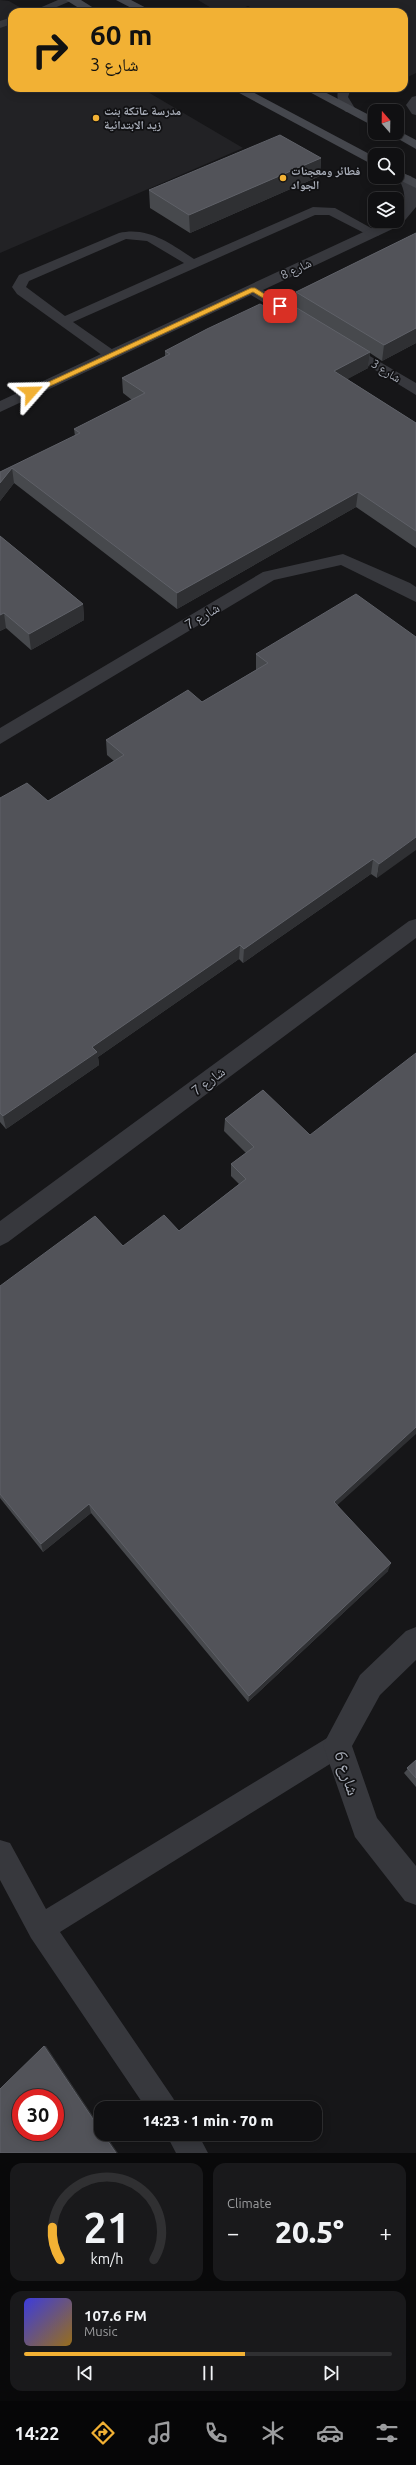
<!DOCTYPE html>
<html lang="en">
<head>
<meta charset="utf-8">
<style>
  body { margin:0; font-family:Ubuntu,"Noto Naskh Arabic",sans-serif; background:#19191b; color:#f1f3f6; height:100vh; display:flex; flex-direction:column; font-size:15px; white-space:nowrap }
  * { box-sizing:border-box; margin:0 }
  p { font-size:13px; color:#9c9d9f }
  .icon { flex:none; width:22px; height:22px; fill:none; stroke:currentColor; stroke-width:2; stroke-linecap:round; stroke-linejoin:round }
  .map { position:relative; height:2153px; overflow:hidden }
  .side { display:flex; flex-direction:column; gap:10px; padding:10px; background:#09090a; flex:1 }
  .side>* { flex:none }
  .top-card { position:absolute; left:8px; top:8px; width:400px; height:84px; border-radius:12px; box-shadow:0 2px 10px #0003,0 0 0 1px #303032; background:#f2b134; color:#111; overflow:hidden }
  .needle { width:26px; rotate:340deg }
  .buttons { position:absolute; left:368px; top:104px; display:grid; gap:8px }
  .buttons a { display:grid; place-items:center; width:36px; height:36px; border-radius:8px; background:#101012; box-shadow:0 2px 10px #0003,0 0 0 1px #303032; font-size:20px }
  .speed { position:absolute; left:12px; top:2089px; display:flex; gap:8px; font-size:20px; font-weight:700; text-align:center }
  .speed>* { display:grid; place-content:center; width:52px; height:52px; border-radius:50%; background:#101012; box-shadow:0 2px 10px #0003,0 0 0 1px #303032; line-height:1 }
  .speed .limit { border:6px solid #d22; background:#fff; color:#111 }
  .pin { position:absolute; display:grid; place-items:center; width:34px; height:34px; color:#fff; margin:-17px; border-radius:8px; box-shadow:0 2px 6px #0006 }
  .me { position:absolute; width:44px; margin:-22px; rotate:65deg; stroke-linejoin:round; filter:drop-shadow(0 0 3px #0008) }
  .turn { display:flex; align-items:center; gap:14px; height:84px; padding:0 16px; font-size:18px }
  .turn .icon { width:52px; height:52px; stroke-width:2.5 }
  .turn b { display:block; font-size:28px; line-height:34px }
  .big { font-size:30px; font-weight:800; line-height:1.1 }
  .side .tile { flex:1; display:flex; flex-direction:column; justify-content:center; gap:6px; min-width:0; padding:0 14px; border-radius:12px; background:#19191b }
  .side .dial { align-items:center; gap:0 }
  .dial svg { height:104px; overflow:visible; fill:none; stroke:#303032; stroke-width:7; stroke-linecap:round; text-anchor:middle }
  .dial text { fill:#f1f3f6; stroke:none }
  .song { display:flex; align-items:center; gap:12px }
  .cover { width:48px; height:48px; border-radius:6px; background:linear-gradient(135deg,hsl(240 70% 55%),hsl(40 70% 35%)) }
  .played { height:4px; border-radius:2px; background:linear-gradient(90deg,#f2b134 60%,#303032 60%) }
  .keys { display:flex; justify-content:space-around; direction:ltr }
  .heat { display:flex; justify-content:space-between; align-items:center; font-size:22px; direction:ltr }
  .side .tiles { flex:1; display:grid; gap:10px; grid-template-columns:1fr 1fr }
  .tile:last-child { grid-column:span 2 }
  .trip { position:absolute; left:94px; top:2101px; width:228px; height:40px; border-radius:12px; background:#101012; box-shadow:0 2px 10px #0003,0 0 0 1px #303032; font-weight:800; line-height:40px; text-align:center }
  .menu { display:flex; height:64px; justify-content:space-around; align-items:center; background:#060607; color:#9c9d9f }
  .menu .icon { width:28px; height:28px }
  .menu .current { color:#f2b134 }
  .menu b { font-size:18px; color:#f1f3f6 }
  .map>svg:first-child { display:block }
  .built { fill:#222225 }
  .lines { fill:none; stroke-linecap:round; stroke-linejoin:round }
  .lane { fill:#37383d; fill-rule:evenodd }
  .street { fill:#37383d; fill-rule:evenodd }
  .secondary { fill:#45474d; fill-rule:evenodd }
  .wall { fill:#47494d }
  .shaded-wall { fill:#2f3033 }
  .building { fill:#525359; stroke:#5f6168; fill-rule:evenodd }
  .route { fill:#f2b134; stroke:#9d7322 }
  .poi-dot { fill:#f2b134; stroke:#111113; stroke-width:1.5 }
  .labels { text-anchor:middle; stroke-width:3.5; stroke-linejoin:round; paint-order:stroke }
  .far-poi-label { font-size:12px; font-weight:bold; fill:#a8adb8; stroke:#111113; text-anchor:start }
  .far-street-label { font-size:12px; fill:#a8adb8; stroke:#111113 }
  .street-label { font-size:14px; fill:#a8adb8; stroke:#111113 }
  .near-street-label { font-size:17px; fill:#a8adb8; stroke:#111113 }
</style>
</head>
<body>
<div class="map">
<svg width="416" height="2153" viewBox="0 0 416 2153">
  <rect width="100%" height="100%" fill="#161618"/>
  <path class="built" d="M0 0 9 1 28 12H12V88H141L243 148 0 253Z
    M198 0H416V73L408 77 404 75V12H259L248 6 233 12H218Z"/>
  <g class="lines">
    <path class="lane" d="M58 0H73L45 12H30Z
      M12 17V24L0 28V21Z
      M339 88H351L348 97 356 110 354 112H346C339 105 335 98 339 88Z
      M416 96V115L412 114 406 105 412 97Z
      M313 207 335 208 380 233 378 236H370L329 215H315L73 322 116 352 118 355 116 358H106L17 294 12 287 19 275 119 233C148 226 171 244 194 259ZM126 239 147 241 184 263 65 316 26 287 29 281Z
      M337 1732 346 1736 350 1745 346 1754 60 1932 173 2098 178 2108H146L31 1938 0 1880V1840L10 1843 46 1909Z
      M166 2134H198L208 2153H176Z"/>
    <path class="street" d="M406 175 411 176 416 186V207L401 225 263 290 304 315 306 318 304 321H294L251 295 0 412V401L387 221H397C397 202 412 206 399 179Z
      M344 341 416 383V395L339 348 337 345Z
      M343 554 410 583 416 587V602L341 565 274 580 0 744V728L263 572Z
      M416 919V938L8 1242 0 1246V1221L409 921Z
      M416 1627V1660L380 1695 352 1746 377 1818 416 1866V1905L405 1901 355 1837 323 1745 360 1675 406 1631Z"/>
    <path class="secondary" d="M66 0H81L100 12H85Z
      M116 0H131L154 12H139Z
      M230 88H245L375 157V166Z
      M302 88H317L375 118V127Z
      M397 130 416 140V149L388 133H397Z
      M397 170 416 179V188L393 177H397Z"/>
  </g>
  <path class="wall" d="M321 158 320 176 190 233 150 208 149 190Z
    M416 233V343L382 361 370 353 368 368 347 379 416 423V548L356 507 177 609 14 483 0 501V472L75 436 74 429 132 400 123 393 122 378 165 357V351L266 307H295L296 292Z
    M0 536 83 604 84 620 31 650 6 628 0 631Z
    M416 637 377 878 371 874 243 963 239 959 98 1057 99 1065 6 1129 0 1122V798L48 801 114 761 107 755 106 740 202 702 256 670V654Z
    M263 1090 337 1505 388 1571 248 1702 91 1513 43 1552 0 1498V1286L123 1246 179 1231 239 1184 231 1176V1164L246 1153 224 1131 225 1119Z
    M416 1760V1787L404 1773Z"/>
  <path class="shaded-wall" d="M321 158 320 176 190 233 189 215Z
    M416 328V343L382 361 384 345Z
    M370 352 368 368 333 387 334 371Z
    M12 468 14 483 0 501V483Z
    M358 492 356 507 177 609V593Z
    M83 604 84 620 31 650 29 634Z
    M4 613 6 628 0 631V615Z
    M416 837V850L377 878 379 864Z
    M373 859 371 874 243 963 244 949Z
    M240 945 239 959 98 1057 99 1065 6 1129 3 1116 92 1047Z
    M416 1427V1434L332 1510 334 1502Z
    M89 1504 91 1513 43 1552 41 1544Z
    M391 1563 388 1571 248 1702 249 1696Z
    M44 2046H46L101 2128V2131Z
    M103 2134H105L118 2153H116Z"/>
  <path class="building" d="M280 135 321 158 189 215 149 190Z
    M416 233V328L384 345 296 292Z
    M282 299 370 352 334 371 416 423V531L358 492 177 593 12 468 0 483V472L80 433 74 429 145 393 122 378 170 354 165 351 207 329 260 304 266 307Z
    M0 536 83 604 29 634 4 613 0 615Z
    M356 594 416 637V837L379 864 373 859 244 949 240 945 92 1047 97 1052 3 1116 0 1113V798L27 783 48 801 124 755 106 740 188 690 202 702 268 663 256 654Z
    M416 1053V1427L334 1502 391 1563 249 1696 89 1504 41 1544 0 1494V1286L95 1216 123 1246 164 1215 179 1231 246 1179 231 1164 254 1147 225 1119 263 1090 310 1135Z
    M416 1760V1778L407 1768Z
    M44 2046 101 2131V2134H103L116 2153H0V2089ZM21 2098H55V2132H21Z"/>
  <path class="route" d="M251 288H255L283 306 278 307 253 292 33 394 27 392Z"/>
  <g class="poi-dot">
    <circle cx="96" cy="118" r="4"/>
    <circle cx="283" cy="178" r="4"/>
  </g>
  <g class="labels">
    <g class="far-poi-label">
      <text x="104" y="115">مدرسة عاتكة بنت<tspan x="104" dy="14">زيد الابتدائية</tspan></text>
      <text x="291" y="175">فطائر ومعجنات<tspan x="291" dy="14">الجواد</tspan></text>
    </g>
    <g class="far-street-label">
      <text transform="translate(296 269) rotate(-25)" y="4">شارع 8</text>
      <text transform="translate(386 371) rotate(32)" y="4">شارع 3</text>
    </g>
    <g class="street-label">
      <text transform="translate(202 616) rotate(-31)" y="5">شارع 7</text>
      <text transform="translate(208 1081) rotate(-37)" y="5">شارع 7</text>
    </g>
    <g class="near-street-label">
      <text transform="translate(347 1773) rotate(72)" y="6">شارع 6</text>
    </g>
  </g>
</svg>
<div class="buttons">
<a><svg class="needle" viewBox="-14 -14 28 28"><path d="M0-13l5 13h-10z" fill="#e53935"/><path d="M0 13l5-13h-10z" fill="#9c9d9f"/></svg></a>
<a><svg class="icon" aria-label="search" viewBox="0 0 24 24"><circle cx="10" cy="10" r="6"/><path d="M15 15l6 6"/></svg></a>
<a><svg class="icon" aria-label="layers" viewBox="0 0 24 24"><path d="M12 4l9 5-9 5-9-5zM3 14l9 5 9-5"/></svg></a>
</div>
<div class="speed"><div class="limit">30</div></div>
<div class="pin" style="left:280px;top:306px;background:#d93025"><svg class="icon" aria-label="arrive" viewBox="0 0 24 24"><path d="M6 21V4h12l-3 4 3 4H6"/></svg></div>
<svg class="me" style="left:31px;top:392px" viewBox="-20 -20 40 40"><path d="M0-17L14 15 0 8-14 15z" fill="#f2b134" stroke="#fff" stroke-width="4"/></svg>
<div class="trip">14:23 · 1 min · 70 m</div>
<div class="top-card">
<div class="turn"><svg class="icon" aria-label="right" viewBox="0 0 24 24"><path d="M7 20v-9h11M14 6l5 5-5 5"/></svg><div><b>60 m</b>شارع 3</div></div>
</div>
</div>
<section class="side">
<div class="tiles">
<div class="tile dial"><svg viewBox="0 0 100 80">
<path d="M14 69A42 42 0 1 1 86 69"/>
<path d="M14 69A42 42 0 0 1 8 44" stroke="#f2b134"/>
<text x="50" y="56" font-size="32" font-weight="700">21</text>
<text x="50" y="72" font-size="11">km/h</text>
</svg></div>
<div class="tile"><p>Climate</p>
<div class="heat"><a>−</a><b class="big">20.5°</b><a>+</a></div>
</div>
<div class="tile">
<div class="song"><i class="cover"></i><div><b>107.6 FM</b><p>Music</p></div></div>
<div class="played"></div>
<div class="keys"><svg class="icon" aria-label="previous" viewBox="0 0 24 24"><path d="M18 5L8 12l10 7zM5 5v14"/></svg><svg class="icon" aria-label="pause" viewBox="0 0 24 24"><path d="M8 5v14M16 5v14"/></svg><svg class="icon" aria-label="next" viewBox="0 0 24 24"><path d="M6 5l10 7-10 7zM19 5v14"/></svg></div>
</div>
</div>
</section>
<nav class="menu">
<b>14:22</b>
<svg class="icon current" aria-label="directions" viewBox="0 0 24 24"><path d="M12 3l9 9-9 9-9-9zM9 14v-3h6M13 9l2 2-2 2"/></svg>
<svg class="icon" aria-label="music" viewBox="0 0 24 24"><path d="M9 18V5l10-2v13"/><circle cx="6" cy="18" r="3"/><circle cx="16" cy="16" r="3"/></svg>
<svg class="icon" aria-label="phone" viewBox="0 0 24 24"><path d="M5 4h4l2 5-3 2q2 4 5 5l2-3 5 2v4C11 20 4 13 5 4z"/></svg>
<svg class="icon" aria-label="climate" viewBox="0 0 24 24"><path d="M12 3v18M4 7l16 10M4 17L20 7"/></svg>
<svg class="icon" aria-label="car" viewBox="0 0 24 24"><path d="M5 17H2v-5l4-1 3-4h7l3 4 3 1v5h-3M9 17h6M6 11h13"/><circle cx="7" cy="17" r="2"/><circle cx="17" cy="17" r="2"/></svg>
<svg class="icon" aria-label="filters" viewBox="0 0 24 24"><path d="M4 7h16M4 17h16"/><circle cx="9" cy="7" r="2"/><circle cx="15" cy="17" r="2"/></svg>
</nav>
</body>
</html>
